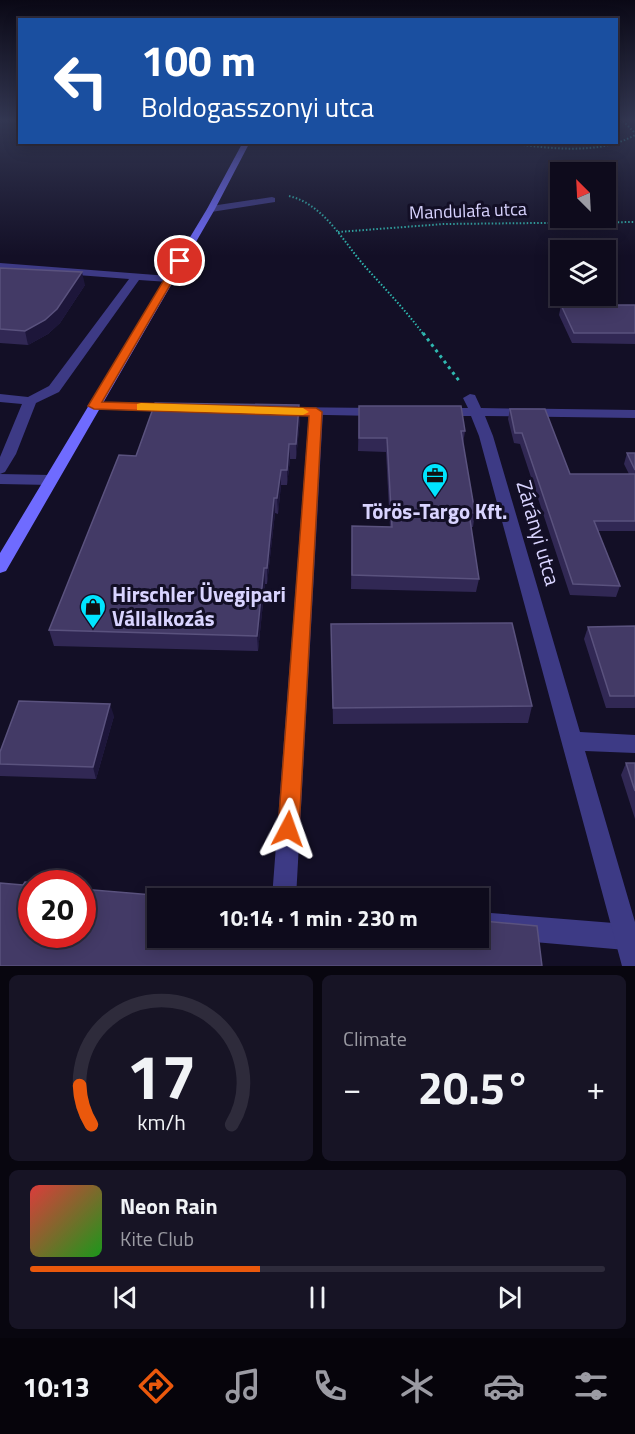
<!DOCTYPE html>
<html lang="en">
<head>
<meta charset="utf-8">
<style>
  body { margin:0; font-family:"Titillium Web",sans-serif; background:#171425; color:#f1f3f6; height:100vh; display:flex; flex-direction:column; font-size:22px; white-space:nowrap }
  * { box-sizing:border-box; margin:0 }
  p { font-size:20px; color:#9b9ba3 }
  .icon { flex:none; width:33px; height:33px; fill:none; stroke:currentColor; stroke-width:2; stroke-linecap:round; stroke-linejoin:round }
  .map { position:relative; height:966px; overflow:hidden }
  .details { display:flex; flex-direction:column; gap:9px; padding:9px; background:#08060f; flex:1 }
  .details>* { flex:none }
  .top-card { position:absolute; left:18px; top:18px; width:600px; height:126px; border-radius:0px; box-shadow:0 3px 15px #0003,0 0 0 2px #2e2b3b; background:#1a4fa0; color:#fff; overflow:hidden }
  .needle { width:39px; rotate:336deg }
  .controls { position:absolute; left:550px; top:162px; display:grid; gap:12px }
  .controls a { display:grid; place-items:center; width:66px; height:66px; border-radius:0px; background:#0e0b1c; box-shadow:0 3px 15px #0003,0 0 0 2px #2e2b3b; font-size:30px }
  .speed { position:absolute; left:18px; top:870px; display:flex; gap:12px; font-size:30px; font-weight:700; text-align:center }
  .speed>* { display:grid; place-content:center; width:78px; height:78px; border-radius:50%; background:#0e0b1c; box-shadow:0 3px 15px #0003,0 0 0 2px #2e2b3b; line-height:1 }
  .speed .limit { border:9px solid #d22; background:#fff; color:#111 }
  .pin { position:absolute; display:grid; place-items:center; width:51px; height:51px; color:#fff; margin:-26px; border:3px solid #fff; border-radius:50%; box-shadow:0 2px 6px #0007 }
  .me { position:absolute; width:66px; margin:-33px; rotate:4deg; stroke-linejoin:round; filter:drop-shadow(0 0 4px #0008) }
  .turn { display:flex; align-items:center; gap:21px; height:126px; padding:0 24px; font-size:27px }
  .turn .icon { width:78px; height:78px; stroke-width:2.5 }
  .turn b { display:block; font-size:42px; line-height:51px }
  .big { font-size:45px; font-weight:700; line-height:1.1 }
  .details .card { flex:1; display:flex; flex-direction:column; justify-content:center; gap:9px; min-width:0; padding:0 21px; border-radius:9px; background:#171425 }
  .details .dial { align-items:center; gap:0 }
  .dial svg { height:156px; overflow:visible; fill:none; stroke:#2e2b3b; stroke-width:7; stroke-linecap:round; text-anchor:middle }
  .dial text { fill:#f1f3f6; stroke:none }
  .song { display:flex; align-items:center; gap:18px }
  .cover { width:72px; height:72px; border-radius:9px; background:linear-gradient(135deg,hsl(0 70% 55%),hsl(120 70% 35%)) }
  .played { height:6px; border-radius:3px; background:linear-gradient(90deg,#ea580c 40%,#2e2b3b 40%) }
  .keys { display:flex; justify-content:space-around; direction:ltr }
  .heat { display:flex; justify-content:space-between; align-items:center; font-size:33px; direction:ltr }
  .details .tiles { flex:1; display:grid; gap:9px; grid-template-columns:1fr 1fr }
  .card:last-child { grid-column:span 2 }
  .trip { position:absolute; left:147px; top:888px; width:342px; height:60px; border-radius:0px; background:#0e0b1c; box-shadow:0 3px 15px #0003,0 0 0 2px #2e2b3b; font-weight:700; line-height:60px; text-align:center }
  .menu { display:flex; height:96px; justify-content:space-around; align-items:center; background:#06040b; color:#9b9ba3 }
  .menu .icon { width:42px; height:42px }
  .menu .active { color:#ea580c }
  .menu b { font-size:27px; color:#f1f3f6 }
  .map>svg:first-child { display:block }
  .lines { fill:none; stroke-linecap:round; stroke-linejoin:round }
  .path-far1 { stroke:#2fb8b0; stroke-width:2; stroke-dasharray:1.5 2; stroke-linecap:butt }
  .path { stroke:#2fb8b0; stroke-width:3; stroke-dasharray:3 4; stroke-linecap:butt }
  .service { fill:#3d3a85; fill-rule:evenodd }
  .minor { fill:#3d3a85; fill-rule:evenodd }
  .secondary { fill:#6f6bff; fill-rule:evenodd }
  .wall { fill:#312854 }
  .shaded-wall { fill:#1d163a }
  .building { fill:#433a66; stroke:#5a527e; stroke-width:1.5 }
  .route { fill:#ea580c; stroke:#983908; stroke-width:1.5 }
  .slow { fill:#f59e0b }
  .labels { text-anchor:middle; stroke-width:6; stroke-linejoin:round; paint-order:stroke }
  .far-street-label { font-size:18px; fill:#d9d4ff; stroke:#130f26 }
  .poi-label { font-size:21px; font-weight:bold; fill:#d9d4ff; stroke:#130f26 }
  .street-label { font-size:21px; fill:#d9d4ff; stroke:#130f26 }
</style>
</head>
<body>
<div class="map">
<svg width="635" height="966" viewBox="0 0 635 966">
  <rect width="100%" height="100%" fill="#130f26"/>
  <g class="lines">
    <path class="path-far1" d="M623 121 635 133
      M499 142C541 147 597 157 635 135
      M289 196C326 205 344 244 369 271 388 292 407 312 424 335
      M338 232 444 224 635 222"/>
    <path class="path" d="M423 333 460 382"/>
    <path class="service" d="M0 263 169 276 174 279 169 282 139 280 59 392 36 403 16 454 5 472 0 474V457L22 404 0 402V394L28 397 49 386 129 279 0 269Z
      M316 408 323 412 296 898H272L309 412Z
      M0 474 51 475 58 480 51 485 0 484Z
      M478 912 626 924 635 928V946L626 950 478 937Z"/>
    <path class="minor" d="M272 197 275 198V202L211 212 207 209 211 206Z
      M470 394 475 395 481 408 635 410V418L485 416 493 436 580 732 635 735V753L585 751 635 922V966H622L479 436 471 416H443L436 412 443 408H468L463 398Z
      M94 402 173 404 180 408 173 412 89 409 87 406Z
      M281 407 377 408 384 412 377 416 276 414 274 411 276 408Z"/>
    <path class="secondary" d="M243 142H250L215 209 6 571 0 573V553L207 209Z"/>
  </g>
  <path class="wall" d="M0 268 85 285 60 323 48 334 28 345 0 343Z
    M561 305H635V344L572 343 559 315Z
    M359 406 465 431 463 444 475 513 473 527H471L479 579 476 592 351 589 352 526 390 527 386 452 358 451Z
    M510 409 570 474H629L624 464 627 453H635V531H598L620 586 616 597 570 595 520 444 514 443 508 419Z
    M300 419 296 459H290L287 485H281L278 514 275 513 267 584H265L258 651 54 646 49 630 136 456Z
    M331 624 532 706 528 723 333 724Z
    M635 626V708H606L584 639 588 627Z
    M114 716 96 779 0 776V752Z
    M626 763H635V819L621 775Z"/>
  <path class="shaded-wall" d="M82 272 85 285 60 323 48 334 28 345 25 331Z
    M299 405 300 419 296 459V444Z
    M289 444 290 459 287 485V470Z
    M281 470V485L278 514 277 498Z
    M274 498 275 513 267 584V568Z
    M264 568 265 584 258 651 257 636Z
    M110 704 114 716 96 779 93 767Z"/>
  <path class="building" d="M0 268 82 272 57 309 45 320 25 331 0 329Z
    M561 305H635V333H574Z
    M155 403 299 405 296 444H289L287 470H281L277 498H274L267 568H264L257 636 49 630 119 455 136 456Z
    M359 406H461L465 431H461L475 513H469L479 579 352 575V526L392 527 387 438H359Z
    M510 409H545L570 474H635V521H594L620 586 573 584 522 433H515Z
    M627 453H635V470Z
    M512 623 532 706 333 708 331 624Z
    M635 626V696H610L588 627Z
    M19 701 110 704 93 767 0 764V752Z
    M626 763H635V791Z
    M25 882 48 884H32V934H82V889L153 895 155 892 241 898H158V938H478V917H481L483 921 537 926 542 966H0V883L23 885Z"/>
  <linearGradient id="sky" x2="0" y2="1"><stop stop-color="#0a0815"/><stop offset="0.47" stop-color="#333752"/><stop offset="1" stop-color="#333752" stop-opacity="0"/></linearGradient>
  <rect width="635" height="256" fill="url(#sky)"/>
  <path class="route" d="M176 260 184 261 102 402 316 408 322 412 299 829 296 836 288 839 281 836 278 829 309 416 94 409 88 406Z"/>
  <path class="slow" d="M141 403 303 408 309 412 303 415 137 410V404Z"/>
  <defs>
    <symbol id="office-pin" viewBox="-11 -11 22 30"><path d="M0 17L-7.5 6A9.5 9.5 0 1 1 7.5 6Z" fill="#00e5ff" stroke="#130f26"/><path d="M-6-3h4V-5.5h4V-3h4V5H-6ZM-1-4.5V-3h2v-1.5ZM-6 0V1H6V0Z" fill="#111"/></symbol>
    <symbol id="shop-pin" viewBox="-11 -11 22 30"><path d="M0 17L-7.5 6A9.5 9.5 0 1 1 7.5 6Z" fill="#00e5ff" stroke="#130f26"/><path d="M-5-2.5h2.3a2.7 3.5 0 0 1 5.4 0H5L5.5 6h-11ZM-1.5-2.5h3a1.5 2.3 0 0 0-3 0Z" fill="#111"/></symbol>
  </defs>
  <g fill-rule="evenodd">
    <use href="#office-pin" x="420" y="461" width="30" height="40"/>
    <use href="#shop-pin" x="78" y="592" width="30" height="40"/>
  </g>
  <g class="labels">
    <g class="far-street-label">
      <text transform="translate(468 211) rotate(-2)" y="6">Mandulafa utca</text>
    </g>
    <g class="poi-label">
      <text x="435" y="519">Törös-Targo Kft.</text>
      <text x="112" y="602" text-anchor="start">Hirschler Üvegipari<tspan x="112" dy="24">Vállalkozás</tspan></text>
    </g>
    <g class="street-label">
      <text transform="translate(538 533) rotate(74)" y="7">Zárányi utca</text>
    </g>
  </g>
</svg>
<div class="controls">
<a><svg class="needle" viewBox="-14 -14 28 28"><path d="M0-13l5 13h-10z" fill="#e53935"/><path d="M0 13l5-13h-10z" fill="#9b9ba3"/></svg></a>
<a><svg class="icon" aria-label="layers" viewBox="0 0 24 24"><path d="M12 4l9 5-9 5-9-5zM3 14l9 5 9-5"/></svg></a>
</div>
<div class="speed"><div class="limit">20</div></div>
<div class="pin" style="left:180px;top:261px;background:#d93025"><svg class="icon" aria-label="arrive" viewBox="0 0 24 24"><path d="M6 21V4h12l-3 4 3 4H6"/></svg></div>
<svg class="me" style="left:288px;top:829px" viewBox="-20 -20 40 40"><path d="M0-17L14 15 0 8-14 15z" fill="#ea580c" stroke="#fff" stroke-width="4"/></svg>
<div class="trip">10:14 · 1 min · 230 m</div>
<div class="top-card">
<div class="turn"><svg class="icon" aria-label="left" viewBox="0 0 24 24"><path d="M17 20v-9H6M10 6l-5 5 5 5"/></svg><div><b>100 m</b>Boldogasszonyi utca</div></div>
</div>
</div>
<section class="details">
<div class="tiles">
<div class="card dial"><svg viewBox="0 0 100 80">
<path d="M14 69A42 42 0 1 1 86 69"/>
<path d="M14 69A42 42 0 0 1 8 49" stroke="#ea580c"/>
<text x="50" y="56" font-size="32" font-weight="700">17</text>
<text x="50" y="72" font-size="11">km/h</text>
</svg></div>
<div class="card"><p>Climate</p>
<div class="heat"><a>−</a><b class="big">20.5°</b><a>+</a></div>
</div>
<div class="card">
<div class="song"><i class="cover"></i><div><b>Neon Rain</b><p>Kite Club</p></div></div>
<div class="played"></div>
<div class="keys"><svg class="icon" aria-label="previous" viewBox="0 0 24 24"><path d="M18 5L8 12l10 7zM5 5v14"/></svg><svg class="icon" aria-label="pause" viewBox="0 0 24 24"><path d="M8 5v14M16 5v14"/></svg><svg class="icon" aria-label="next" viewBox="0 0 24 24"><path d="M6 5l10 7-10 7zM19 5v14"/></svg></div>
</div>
</div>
</section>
<nav class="menu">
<b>10:13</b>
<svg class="icon active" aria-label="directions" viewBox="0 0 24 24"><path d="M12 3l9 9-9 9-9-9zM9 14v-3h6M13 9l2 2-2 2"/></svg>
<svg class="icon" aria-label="music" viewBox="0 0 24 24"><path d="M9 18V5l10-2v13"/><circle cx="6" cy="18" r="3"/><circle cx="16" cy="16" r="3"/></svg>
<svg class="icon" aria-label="phone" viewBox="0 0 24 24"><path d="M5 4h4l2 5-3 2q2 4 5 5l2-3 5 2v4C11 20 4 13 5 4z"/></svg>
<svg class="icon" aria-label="climate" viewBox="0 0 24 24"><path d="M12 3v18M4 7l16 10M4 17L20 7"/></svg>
<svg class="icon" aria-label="car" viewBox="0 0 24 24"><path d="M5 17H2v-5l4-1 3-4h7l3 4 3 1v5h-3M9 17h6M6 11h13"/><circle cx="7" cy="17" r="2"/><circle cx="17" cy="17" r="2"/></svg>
<svg class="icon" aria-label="filters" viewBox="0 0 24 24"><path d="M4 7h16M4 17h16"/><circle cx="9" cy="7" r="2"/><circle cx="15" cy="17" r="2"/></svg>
</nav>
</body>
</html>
